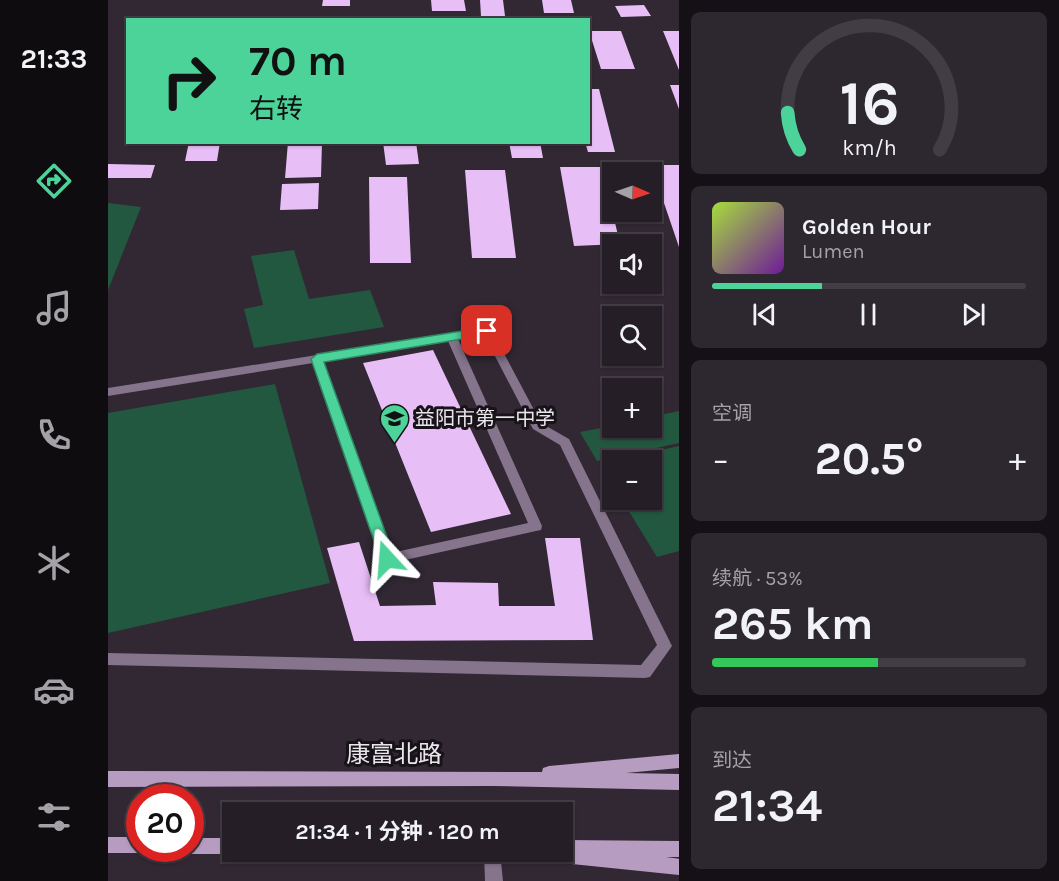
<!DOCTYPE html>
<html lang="zh">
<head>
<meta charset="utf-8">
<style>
  body { margin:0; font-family:Karla,"Noto Sans SC",sans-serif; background:#2d272f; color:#f1f3f6; height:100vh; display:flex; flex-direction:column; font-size:22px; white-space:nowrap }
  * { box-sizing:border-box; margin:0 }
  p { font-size:20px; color:#a3a2a7 }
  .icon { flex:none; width:33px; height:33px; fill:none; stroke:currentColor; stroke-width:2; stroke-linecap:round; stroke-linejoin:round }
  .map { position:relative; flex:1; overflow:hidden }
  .details { display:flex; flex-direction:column; gap:12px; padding:12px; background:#141015; width:380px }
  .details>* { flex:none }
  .top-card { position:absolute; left:18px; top:18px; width:464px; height:126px; border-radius:0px; box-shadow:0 2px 4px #0004,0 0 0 2px #423c44; background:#4cd39a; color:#111; overflow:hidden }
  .needle { width:39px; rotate:92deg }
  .controls { position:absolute; left:494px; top:162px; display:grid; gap:12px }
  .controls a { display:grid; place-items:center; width:60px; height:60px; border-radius:0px; background:#251e27; box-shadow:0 2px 4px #0004,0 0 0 2px #423c44; font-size:30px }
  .speed { position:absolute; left:18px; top:784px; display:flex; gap:12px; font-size:30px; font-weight:700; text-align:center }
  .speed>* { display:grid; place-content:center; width:78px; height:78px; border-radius:50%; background:#251e27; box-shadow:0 2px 4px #0004,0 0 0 2px #423c44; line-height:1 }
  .speed .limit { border:9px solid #d22; background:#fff; color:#111 }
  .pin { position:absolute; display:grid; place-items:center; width:51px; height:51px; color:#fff; margin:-26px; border-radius:12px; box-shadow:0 3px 9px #0006 }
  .me { position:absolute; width:66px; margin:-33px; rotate:341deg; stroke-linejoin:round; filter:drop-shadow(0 0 4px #0008) }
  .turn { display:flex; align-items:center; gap:21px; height:126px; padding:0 24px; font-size:27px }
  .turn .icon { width:78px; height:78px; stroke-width:2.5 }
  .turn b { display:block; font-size:42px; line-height:51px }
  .big { font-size:45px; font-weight:700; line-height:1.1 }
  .details .tile { flex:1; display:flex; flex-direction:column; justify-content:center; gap:9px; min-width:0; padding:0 21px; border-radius:9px; background:#2d272f }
  .details .dial { align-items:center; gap:0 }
  .dial svg { height:156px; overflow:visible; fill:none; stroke:#423c44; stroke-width:7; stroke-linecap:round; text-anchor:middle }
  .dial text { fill:#f1f3f6; stroke:none }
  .song { display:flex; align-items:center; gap:18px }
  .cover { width:72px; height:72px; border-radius:9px; background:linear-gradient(135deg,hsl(80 70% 55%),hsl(280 70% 35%)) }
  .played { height:6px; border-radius:3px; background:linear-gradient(90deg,#4cd39a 35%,#423c44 35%) }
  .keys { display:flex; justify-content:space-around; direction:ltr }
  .heat { display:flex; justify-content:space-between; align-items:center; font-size:33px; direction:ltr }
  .charge { height:9px; border-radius:4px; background:linear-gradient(90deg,#34c759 53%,#423c44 0) }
  .trip { position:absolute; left:114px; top:802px; width:351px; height:60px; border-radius:0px; background:#251e27; box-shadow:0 2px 4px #0004,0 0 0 2px #423c44; font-weight:700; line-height:60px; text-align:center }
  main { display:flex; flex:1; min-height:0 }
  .tabs { display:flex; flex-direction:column; width:108px; justify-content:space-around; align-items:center; background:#0f0c10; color:#a3a2a7 }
  .tabs .icon { width:42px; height:42px }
  .tabs .current { color:#4cd39a }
  .tabs b { font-size:27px; color:#f1f3f6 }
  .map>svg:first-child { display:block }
  .green { fill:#235840 }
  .building { fill:#e7bef6 }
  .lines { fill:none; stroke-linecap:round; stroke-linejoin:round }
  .service { fill:#85748b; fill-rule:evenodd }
  .minor { fill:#85748b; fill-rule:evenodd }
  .secondary { fill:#b79cc1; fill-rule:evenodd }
  .route { fill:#4cd39a; stroke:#318964; stroke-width:1.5 }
  .labels { text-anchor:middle; stroke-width:6; stroke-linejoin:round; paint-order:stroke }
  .poi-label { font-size:20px; fill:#eae5ec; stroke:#171318; text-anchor:start }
  .near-street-label { font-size:24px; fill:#eae5ec; stroke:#171318 }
</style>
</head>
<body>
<main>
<nav class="tabs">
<b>21:33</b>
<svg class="icon current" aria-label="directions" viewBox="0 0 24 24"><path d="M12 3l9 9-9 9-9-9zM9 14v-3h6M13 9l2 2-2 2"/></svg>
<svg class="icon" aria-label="music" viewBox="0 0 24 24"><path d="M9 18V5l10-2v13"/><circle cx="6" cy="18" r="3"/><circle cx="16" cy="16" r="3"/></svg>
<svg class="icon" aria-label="phone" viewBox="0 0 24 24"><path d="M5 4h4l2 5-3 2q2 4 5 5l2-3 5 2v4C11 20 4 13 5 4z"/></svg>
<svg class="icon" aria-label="climate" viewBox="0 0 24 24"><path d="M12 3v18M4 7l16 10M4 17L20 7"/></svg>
<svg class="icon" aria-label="car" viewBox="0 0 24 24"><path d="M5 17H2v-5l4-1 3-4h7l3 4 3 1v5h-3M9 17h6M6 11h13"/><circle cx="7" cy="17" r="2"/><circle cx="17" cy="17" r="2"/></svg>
<svg class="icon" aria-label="filters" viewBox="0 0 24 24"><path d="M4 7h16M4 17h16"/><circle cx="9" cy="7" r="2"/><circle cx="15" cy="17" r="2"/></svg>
</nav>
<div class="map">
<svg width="572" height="881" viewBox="0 0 572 881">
  <rect width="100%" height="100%" fill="#312834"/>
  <path class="green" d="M0 203 33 207 0 290Z
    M186 250 201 299 262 290 276 327 146 348 136 309 155 305 143 256Z
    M167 384 222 583 0 633V413Z
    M571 411V443L489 461 472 432 504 426 543 428V417Z
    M571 446V551L549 557 514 500H543V460H510Z"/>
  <path class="building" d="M215 0H242V6H214Z
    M323 0H356L358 11H324Z
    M372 0H395L397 16H373Z
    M434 0H463L466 13H436Z
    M536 5 543 16 513 17 507 6Z
    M481 31H513L527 69H493Z
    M555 31H572V70H571Z
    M562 85H572V109H571Z
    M480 89H491L507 152H480L477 142H480Z
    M81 142H112L109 161H77Z
    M180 142H214L213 177 177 178Z
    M275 142H308L311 164 278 165Z
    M401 142H432L435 158H404Z
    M0 164 47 165 43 178H0Z
    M543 165H572V247H571Z
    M452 167H494L512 244 466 246Z
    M357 170H397L408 258H364Z
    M261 177H299L303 263H262Z
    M211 183 210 209 172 210 174 184Z
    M325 350 403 514 323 532 255 363Z
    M437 538H472L485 640 246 641 219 548 251 542 272 606 328 605 325 582 390 583 391 606H447Z"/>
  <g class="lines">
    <path class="service" d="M379 328 384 331 433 423 461 439 564 646 542 677 537 678 0 665V653L533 665 549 645 452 445 425 429 376 335 350 339 434 526 433 530 428 531 279 564 274 563 272 559 205 363 0 396V388ZM340 341 420 523 283 553 215 361Z"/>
    <path class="minor" d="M376 852H392L395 881H377Z"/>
    <path class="secondary" d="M572 754V768L518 773 572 774V790L385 786 0 787V771L434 772 435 768 441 766Z
      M0 837H32V849H39L32 853H0Z
      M82 838H124V852H129L124 854H82L76 852 75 849H82Z
      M454 840 572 841V857H558L572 859V875L425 860 419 858 417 852H454Z"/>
  </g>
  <path class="route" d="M379 327 385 331 384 334 216 362 287 559 285 564H274L203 359 209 354Z"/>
  <defs>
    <symbol id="school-pin" viewBox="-11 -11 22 30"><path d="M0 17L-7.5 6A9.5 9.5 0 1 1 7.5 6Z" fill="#4cd39a" stroke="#171318"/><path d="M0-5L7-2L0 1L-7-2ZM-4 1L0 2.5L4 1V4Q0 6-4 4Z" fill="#111"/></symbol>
  </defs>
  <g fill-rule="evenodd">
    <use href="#school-pin" x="270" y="402" width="33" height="45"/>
  </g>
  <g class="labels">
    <g class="poi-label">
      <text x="307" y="425">益阳市第一中学</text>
    </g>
    <g class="near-street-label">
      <text x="286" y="762">康富北路</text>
    </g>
  </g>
</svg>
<div class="controls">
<a><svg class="needle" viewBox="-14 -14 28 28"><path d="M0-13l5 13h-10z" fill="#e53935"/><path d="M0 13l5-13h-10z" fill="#a3a2a7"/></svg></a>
<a><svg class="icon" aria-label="sound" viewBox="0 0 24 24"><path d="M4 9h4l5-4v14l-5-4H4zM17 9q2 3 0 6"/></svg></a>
<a><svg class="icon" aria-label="search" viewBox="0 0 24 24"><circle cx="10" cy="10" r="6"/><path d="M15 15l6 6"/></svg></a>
<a>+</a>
<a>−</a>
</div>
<div class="speed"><div class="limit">20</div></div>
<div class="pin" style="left:379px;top:331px;background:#d93025"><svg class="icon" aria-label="arrive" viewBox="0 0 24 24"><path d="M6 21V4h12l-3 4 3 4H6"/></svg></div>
<svg class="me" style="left:279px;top:559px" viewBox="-20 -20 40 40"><path d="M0-17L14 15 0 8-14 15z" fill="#4cd39a" stroke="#fff" stroke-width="4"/></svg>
<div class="trip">21:34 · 1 分钟 · 120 m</div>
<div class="top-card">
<div class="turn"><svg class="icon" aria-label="right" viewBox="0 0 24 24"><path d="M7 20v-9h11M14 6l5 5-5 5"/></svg><div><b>70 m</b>右转</div></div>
</div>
</div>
<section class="details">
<div class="tile dial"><svg viewBox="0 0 100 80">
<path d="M14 69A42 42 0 1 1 86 69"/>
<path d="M14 69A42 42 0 0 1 8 50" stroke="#4cd39a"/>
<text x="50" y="56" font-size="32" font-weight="700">16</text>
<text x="50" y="72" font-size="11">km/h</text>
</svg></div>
<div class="tile">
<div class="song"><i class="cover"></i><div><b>Golden Hour</b><p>Lumen</p></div></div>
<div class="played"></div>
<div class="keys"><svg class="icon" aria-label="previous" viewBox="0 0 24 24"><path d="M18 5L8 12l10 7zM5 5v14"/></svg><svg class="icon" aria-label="pause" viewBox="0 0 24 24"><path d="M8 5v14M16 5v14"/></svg><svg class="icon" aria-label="next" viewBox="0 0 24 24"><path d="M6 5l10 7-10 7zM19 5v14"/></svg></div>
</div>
<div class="tile"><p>空调</p>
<div class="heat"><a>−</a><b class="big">20.5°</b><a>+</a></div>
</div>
<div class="tile"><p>续航 · 53%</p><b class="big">265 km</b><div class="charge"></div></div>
<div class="tile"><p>到达</p><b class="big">21:34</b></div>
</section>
</main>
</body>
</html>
